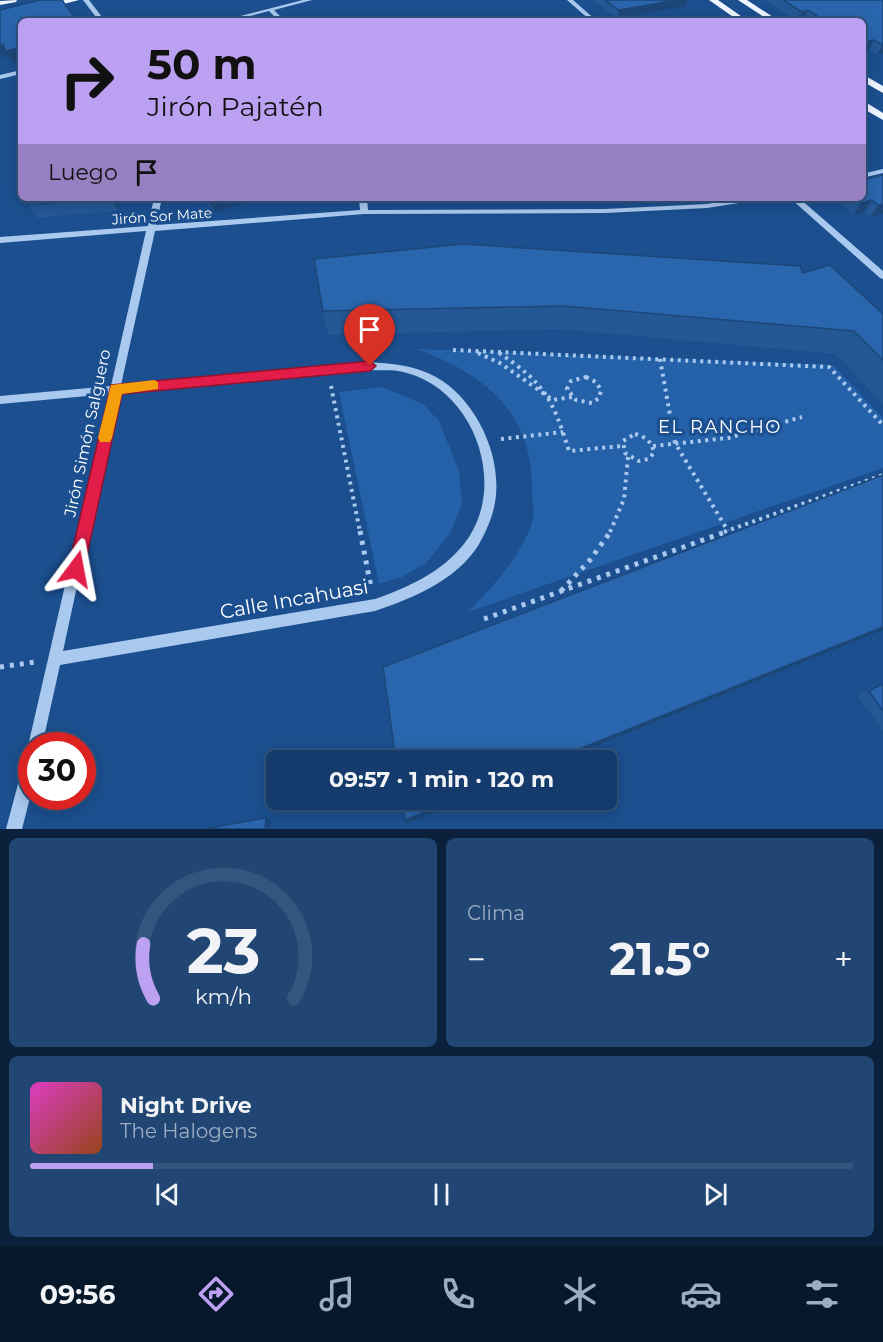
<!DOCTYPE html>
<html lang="es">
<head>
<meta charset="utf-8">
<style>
  body { margin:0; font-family:Montserrat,sans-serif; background:#214673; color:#f1f3f6; height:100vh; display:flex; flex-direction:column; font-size:22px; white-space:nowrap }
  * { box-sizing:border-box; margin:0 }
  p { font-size:20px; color:#9dadc1 }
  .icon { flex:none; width:33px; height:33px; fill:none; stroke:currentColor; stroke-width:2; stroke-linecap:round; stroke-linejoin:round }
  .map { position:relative; height:829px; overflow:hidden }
  .panel { display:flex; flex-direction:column; gap:9px; padding:9px; background:#0b203b; flex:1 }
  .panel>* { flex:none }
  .guide { position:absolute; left:18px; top:18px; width:848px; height:183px; border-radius:9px; box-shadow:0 3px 15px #0003,0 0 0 2px #33557e; background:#bca0f2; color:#111; overflow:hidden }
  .speed { position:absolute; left:18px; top:732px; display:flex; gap:12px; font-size:30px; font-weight:700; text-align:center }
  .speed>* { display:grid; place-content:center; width:78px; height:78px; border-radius:50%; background:#143b6b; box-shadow:0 3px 15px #0003,0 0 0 2px #33557e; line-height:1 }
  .speed .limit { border:9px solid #d22; background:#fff; color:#111 }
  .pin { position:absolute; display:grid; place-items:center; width:51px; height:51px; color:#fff; margin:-62px -26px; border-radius:50% 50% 50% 0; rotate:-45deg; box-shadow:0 0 6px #0007 }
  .pin .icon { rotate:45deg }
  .me { position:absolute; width:66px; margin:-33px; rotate:13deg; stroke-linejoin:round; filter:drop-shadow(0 0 4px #0008) }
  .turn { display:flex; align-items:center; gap:21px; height:126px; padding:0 30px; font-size:27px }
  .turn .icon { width:78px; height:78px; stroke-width:2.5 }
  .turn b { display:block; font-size:42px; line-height:51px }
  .then { display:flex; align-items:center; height:57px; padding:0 30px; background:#0003; gap:12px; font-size:22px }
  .big { font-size:45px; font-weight:700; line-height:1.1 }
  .panel .card { flex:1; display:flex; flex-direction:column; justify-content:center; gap:9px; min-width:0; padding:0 21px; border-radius:9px; background:#214673 }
  .panel .dial { align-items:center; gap:0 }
  .dial svg { height:156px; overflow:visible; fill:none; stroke:#33557e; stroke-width:7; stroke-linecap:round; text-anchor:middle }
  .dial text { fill:#f1f3f6; stroke:none }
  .song { display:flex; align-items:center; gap:18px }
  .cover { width:72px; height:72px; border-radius:9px; background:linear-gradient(135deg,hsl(310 70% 55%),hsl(20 70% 35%)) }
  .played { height:6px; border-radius:3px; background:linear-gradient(90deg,#bca0f2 15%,#33557e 15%) }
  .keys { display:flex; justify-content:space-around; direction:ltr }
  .heat { display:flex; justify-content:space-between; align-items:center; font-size:33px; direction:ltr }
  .panel .tiles { flex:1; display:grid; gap:9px; grid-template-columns:1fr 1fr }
  .card:last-child { grid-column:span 2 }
  .trip { position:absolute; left:266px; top:750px; width:351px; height:60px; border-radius:9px; background:#143b6b; box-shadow:0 3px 15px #0003,0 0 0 2px #33557e; font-weight:700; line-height:60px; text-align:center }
  .tabs { display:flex; height:96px; justify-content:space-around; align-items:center; background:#08182b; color:#9dadc1 }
  .tabs .icon { width:42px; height:42px }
  .tabs .current { color:#bca0f2 }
  .tabs b { font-size:27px; color:#f1f3f6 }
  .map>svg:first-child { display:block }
  .green { fill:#2461a8 }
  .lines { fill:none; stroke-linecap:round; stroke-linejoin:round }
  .path-far2 { stroke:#a9c9ee; stroke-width:2; stroke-dasharray:1.5 2; stroke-linecap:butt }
  .path-far1 { stroke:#a9c9ee; stroke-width:4; stroke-dasharray:3 4.5; stroke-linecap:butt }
  .path { stroke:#a9c9ee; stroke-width:5; stroke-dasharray:4 6; stroke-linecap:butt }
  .minor { fill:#a9c9ee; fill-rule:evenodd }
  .major { fill:#f0f6ff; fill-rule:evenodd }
  .wall { fill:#245895 }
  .shaded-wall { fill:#1d4779 }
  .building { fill:#2a66ad; stroke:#1d4779; stroke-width:1.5 }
  .route { fill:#e11d48; stroke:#92132f; stroke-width:1.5 }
  .slow { fill:#f59e0b }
  .labels { text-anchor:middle; stroke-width:6; stroke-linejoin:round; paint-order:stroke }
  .far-street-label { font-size:14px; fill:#fff; stroke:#1b4f8f }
  .street-label { font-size:16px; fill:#fff; stroke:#1b4f8f }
  .neighbourhood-label { font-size:18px; letter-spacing:1.5px; fill:#fff; stroke:#1b4f8f }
  .near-street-label { font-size:20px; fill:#fff; stroke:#1b4f8f }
</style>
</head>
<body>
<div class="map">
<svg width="883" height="829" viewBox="0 0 883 829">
  <rect width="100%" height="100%" fill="#1b4f8f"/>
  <path class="green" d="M417 349 833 365 883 418V468L468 612C494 585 519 559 532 523 535 512 532 497 532 486 531 410 483 374 417 349Z
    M382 387 423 404 439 421 459 471 462 504 451 532 426 563 402 577 379 584 339 392Z"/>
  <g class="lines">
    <path class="path-far2" d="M557 21 568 17"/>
    <path class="path-far1" d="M453 350 829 367 883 425
      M478 353 500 363 553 400 572 397
      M499 353C545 383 553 400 569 451L622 446
      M660 359 675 443 728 531
      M586 377 596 382 601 390 599 398 592 403 576 400 567 389 571 381Z
      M331 386 360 532
      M635 434C646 437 652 442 654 453L648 459 639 461 625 453 623 441Z
      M501 439 563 432
      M653 446 728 438 802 417
      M610 532 624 499 628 457
      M724 532 883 475"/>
    <path class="path" d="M360 531 371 587
      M561 591 590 560 611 531
      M484 619 728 531
      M0 667 35 662"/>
    <path class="minor" d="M83 0H89L105 21H99Z
      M303 0H312L274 10 285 21H279L269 11 231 21H221Z
      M567 0H573L597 21H591Z
      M21 70V74L0 79V75Z
      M883 169V173L862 178V174Z
      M154 198H162L156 225 360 210 359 198H367L368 210 605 209 707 204 743 198H762L758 200 707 208 605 213 364 214 155 231 121 385 370 362C394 364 414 365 436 377 474 398 500 451 496 494 495 512 487 530 478 546 455 581 413 598 375 611L60 665 42 746H32V790L22 829H6L25 758 27 753 30 751 28 746 109 394 0 404V396L111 386 146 231 0 243V237L148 226ZM370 370C382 371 395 369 407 373 473 391 506 480 469 537 448 569 410 587 375 599L63 651 119 393Z
      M790 198H799L883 271V279L880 278Z"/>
    <path class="major" d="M17 0 16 2 0 5V1Z
      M65 0H79L44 9 40 7Z
      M709 0H718L748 21H739Z
      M738 0H747L779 21H770Z
      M862 74 883 86V93L862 81Z
      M862 100 883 113V120L862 108Z"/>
  </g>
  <path class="wall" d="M592 0H687L686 6 618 18Z
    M764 0H883V54L877 55 869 50 862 51V21H805L804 20 798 21Z
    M883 175V214L870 217 864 212 854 214 835 198H862Z
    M30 198H121L118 211 36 218 28 205Z
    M203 198H256L215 213Z
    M803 273 883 314V404L836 354 559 329 328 335 323 311Z
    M883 684V731L857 695Z"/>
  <path class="shaded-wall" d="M677 0H687L686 6 618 18 619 10Z
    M808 10 804 20 798 21 802 12Z
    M874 40 869 50 862 51V45L864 42Z
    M3 44 21 47V61L13 63 9 56 2 58 0 54V45Z
    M882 45H883V54L877 55Z
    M112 198H121L118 211Z
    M227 198H256L215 213 211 204Z
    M872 200 864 212 854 214 861 203Z
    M883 204V214L870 217 878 205Z
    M883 627V630L561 760H552Z
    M456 800H465L407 823 405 820Z
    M266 818 271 819V829H265Z"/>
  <path class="building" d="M40 0H62L77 21H21V47L6 51 3 44 0 45V10Z
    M605 0H677L619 10Z
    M783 0H883V45L874 40 864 42 862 41V21H825L808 10 802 12Z
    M883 175V204L878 205 872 200 861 203 856 198H862V180Z
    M30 198H107L28 205Z
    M207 198H227L211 204Z
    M463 244 800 266 803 273 830 265 883 314V360L854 331 564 306 323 311 314 259Z
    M883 475V627L552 760H396L383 667Z
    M883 684V711L869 691Z
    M402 800H456L405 820Z
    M266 818 265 829H204Z"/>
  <path class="route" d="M370 361 376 366 370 371 122 394 84 569 82 574 76 576 70 574 68 569 111 385Z"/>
  <path class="slow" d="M154 380 158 382V389L122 394 112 438 110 442H100L98 438 111 385Z"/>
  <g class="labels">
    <g class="far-street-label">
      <text transform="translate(162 216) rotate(-4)" y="5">Jirón Sor Mate</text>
    </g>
    <g class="street-label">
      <text transform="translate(87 433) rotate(-78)" y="6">Jirón Simón Salguero</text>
    </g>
    <g class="neighbourhood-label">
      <text x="720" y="433">EL RANCHO</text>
    </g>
    <g class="near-street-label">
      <text transform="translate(294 599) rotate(-10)" y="7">Calle Incahuasi</text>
    </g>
  </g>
</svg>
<div class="speed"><div class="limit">30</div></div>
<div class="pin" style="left:370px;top:366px;background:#d93025"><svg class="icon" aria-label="arrive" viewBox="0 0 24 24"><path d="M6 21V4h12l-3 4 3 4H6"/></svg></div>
<svg class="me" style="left:76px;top:569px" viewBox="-20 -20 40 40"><path d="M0-17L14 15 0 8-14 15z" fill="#e11d48" stroke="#fff" stroke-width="4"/></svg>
<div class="trip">09:57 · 1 min · 120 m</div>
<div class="guide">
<div class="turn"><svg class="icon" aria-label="right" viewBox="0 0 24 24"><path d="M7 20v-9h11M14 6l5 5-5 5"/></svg><div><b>50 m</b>Jirón Pajatén</div></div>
<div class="then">Luego<svg class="icon" aria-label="arrive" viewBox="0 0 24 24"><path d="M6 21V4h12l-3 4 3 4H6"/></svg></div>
</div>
</div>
<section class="panel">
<div class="tiles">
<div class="card dial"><svg viewBox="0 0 100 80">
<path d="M14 69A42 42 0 1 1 86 69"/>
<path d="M14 69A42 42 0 0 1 9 41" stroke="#bca0f2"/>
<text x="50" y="56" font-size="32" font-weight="700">23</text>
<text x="50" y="72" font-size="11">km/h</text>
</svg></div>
<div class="card"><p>Clima</p>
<div class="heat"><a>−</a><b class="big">21.5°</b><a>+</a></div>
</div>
<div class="card">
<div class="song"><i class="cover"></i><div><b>Night Drive</b><p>The Halogens</p></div></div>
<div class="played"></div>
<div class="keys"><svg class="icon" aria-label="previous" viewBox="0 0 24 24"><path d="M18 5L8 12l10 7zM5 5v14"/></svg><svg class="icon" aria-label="pause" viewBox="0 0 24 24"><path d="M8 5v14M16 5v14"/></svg><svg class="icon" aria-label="next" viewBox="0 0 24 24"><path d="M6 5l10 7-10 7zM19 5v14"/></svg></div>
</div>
</div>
</section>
<nav class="tabs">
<b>09:56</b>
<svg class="icon current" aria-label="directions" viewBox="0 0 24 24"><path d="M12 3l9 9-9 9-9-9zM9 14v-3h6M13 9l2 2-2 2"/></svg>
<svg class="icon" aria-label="music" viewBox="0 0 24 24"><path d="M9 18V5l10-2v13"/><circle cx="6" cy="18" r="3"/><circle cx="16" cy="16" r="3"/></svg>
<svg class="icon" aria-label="phone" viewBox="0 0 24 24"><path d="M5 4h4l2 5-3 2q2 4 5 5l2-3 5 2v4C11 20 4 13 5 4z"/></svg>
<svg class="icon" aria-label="climate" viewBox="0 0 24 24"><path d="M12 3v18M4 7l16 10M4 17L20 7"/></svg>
<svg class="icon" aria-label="car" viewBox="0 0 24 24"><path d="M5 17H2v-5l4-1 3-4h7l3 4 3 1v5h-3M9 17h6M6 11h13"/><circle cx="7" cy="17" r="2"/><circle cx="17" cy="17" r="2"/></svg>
<svg class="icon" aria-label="filters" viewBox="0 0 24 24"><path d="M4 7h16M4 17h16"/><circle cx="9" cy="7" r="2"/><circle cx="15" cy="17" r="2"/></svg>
</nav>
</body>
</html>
